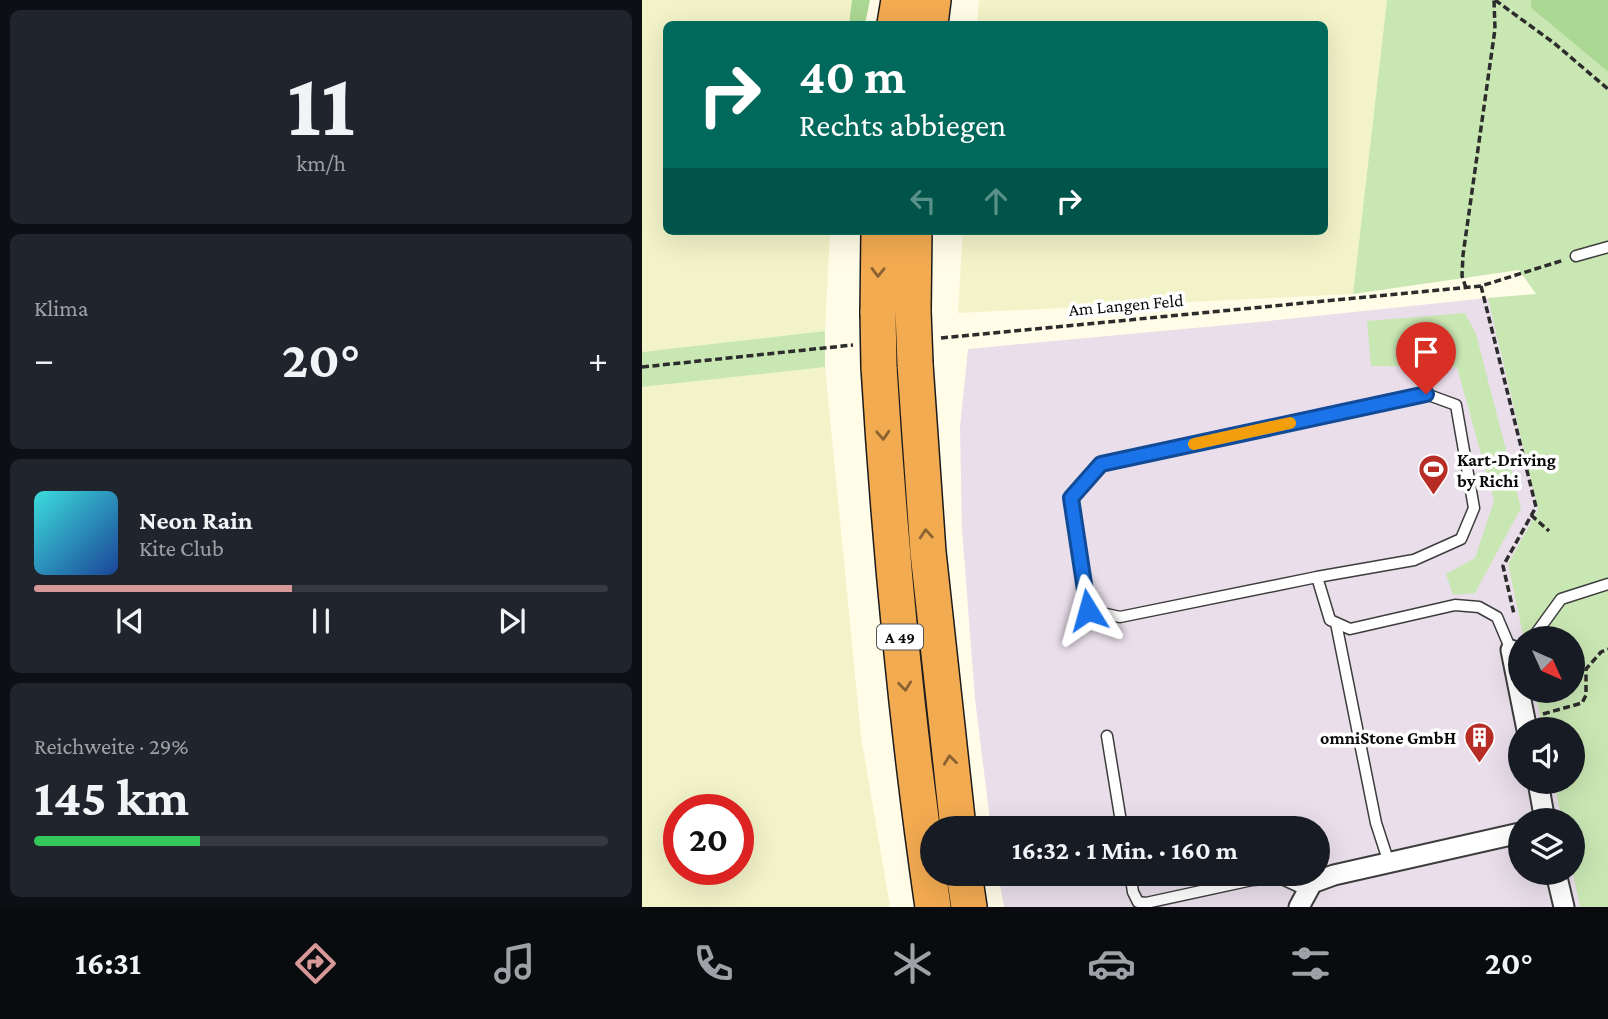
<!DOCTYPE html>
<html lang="de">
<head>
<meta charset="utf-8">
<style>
  body { margin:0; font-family:"Crimson Pro",serif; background:#20242c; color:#f1f3f6; height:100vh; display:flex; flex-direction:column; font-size:26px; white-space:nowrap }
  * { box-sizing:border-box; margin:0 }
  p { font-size:23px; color:#9ea1a6 }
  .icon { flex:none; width:38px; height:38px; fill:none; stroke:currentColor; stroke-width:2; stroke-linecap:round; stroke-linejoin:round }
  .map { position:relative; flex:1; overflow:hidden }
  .drawer { display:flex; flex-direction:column; gap:10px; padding:10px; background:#0d0f14; width:642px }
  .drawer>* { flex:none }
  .guide { position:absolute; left:21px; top:21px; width:665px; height:214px; border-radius:10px; box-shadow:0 7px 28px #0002; background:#00695c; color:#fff; overflow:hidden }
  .needle { width:46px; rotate:135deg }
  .controls { position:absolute; left:866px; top:626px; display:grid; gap:14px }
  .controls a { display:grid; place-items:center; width:77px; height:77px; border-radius:50%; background:#171b24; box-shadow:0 7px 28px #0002; font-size:35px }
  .speed { position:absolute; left:21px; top:794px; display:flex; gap:14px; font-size:35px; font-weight:700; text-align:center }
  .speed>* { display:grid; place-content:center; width:91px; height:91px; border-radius:50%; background:#171b24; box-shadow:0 7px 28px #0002; line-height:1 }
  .speed .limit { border:10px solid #d22; background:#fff; color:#111 }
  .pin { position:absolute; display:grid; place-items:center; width:60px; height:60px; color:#fff; margin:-72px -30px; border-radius:50% 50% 50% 0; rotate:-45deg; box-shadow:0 0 7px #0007 }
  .pin .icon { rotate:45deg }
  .me { position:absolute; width:77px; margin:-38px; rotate:352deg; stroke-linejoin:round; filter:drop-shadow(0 0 5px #0008) }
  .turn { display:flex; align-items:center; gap:24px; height:147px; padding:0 21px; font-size:32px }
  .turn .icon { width:91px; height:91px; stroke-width:2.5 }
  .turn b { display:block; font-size:49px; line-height:60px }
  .lanes { display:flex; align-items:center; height:66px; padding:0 21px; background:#0003; justify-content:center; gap:35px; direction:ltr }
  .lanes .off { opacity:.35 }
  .big { font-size:52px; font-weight:700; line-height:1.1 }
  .drawer .card { flex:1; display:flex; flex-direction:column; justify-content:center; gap:10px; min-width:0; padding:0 24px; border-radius:10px; background:#20242c }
  .drawer .dial { align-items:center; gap:0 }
  .dial b { font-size:91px; line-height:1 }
  .song { display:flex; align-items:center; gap:21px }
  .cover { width:84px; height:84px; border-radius:10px; background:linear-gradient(135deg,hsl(180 70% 55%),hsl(220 70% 35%)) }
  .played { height:7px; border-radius:4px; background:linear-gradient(90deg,#d79998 45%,#363941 45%) }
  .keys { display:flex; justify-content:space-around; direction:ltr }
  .heat { display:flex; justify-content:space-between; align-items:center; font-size:38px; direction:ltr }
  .charge { height:10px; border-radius:5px; background:linear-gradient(90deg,#34c759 29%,#363941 0) }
  .trip { position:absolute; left:278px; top:816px; width:410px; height:70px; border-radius:35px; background:#171b24; box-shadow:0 7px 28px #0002; font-weight:700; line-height:70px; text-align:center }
  .dock { display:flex; height:112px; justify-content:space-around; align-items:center; background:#090b0e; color:#9ea1a6 }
  .dock .icon { width:49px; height:49px }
  .dock .active { color:#d79998 }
  .dock b { font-size:32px; color:#f1f3f6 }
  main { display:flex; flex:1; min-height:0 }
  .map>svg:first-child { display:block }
  .industrial { fill:#e9deea; fill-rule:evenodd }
  .farmland { fill:#f3f3c9; fill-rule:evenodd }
  .green { fill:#c9e7b3 }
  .forest { fill:#abd892 }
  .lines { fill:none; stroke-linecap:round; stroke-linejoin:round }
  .service-casing { stroke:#3d3d3d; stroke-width:13 }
  .minor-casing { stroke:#3d3d3d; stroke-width:23 }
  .motorway-casing { stroke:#1b1b1b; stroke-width:38 }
  .path { stroke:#2c2c2c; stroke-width:3.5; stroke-dasharray:7 3.5; stroke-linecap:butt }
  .service { stroke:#fff; stroke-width:10 }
  .minor { stroke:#fff; stroke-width:19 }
  .motorway { stroke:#f3ab51; stroke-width:35 }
  .motorway-bridge-casing { stroke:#1b1b1b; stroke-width:38; stroke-linecap:butt }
  .motorway-bridge { stroke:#f3ab51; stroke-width:35 }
  .oneway { stroke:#8a6331 }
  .route-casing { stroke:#114b97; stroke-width:18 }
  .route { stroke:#1a73e8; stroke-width:12 }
  .slow { stroke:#f59e0b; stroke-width:12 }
  .labels { text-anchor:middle; stroke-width:7; stroke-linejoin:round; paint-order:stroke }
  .shield { fill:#fff; stroke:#545454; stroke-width:2 }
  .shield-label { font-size:16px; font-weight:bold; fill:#0a0a0a }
  .street-label { font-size:18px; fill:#0a0a0a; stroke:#fff }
  .poi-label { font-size:18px; font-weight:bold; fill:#0a0a0a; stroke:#fff; text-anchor:start }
</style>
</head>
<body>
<main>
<section class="drawer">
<div class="card dial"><b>11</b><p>km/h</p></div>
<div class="card"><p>Klima</p>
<div class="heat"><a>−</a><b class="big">20°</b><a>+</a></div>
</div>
<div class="card">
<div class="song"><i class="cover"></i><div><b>Neon Rain</b><p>Kite Club</p></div></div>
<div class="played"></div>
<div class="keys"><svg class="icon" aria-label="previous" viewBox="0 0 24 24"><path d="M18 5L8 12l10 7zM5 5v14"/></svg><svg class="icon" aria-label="pause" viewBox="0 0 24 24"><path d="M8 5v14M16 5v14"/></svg><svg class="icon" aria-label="next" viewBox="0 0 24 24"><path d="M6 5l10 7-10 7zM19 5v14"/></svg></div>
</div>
<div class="card"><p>Reichweite · 29%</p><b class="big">145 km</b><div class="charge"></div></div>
</section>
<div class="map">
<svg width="966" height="907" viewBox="0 0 966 907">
  <rect width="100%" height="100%" fill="#fffce7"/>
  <path class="industrial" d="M966 289V907H362L356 873H676V828H349L333 699 320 529 318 427 326 349 617 322 846 298ZM878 639H931V691H878ZM878 730H931V782H878ZM878 821H931V873H878Z"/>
  <path class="farmland" d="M0 0H210L207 24H24V231H188L183 331 0 352Z
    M337 0H745L711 294 316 313 321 231H682V24H335Z
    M183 367 219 736 248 907H0V387ZM37 810H96V870H37Z"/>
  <path class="green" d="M745 0H889V8L966 72V907H938L931 873V821H920L912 782H931V730H901L893 691H931V639H882L866 564 896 510 846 298 894 294 877 270 711 294Z
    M823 313 834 334 879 508 833 593 811 595 804 574 833 558 852 501 815 367 729 366 725 321Z
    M183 331V367L0 387V352Z"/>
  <path class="forest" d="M210 0H228L223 24H207Z
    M889 0H966V72L889 8Z"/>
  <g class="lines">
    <defs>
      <path id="service" d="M934 256 966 247
        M675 577 478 617 446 610 429 498 459 464 784 394 814 405 832 508 819 539 772 560 675 577 688 620 708 629 813 605 837 607 855 617 869 650
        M694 623 734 823 747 863
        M890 639 919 599 966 584
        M465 736 480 828
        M488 873 491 892 496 902 504 903 610 880 638 878 666 891"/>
      <path id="minor" d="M869 650 885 730
        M896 782 903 821
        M914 873 922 907
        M657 907 670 883 692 875 878 833"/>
      <path id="motorway" d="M253 24 257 0
        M288 24 291 0
        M271 311 272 231
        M236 313 237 231
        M273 364 286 552 316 828
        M237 367C248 548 265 728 291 907
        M322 873 327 907"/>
    </defs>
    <use href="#service" class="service-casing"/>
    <use href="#minor" class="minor-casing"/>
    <use href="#motorway" class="motorway-casing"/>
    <path class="path" d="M853 0 912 43 966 89
      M839 286 894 507 861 566 872 614
      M824 288 820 276 821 255 853 29 852 0
      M299 338 839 286 922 260
      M0 367 211 345
      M889 515 907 531
      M901 714 940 703 944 695V669L959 652 966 649"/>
    <use href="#service" class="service"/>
    <use href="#minor" class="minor"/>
    <use href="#motorway" class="motorway"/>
    <defs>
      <path id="motorway-bridge" d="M271 311 273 364
        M236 313 237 367"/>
    </defs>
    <use href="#motorway-bridge" class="motorway-bridge-casing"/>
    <use href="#motorway-bridge" class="motorway-bridge"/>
  </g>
  <defs><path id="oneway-chevron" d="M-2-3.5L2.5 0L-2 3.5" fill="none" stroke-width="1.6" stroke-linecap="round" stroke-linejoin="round" transform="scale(1.75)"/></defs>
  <g class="oneway">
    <use href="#oneway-chevron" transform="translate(236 272) rotate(91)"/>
    <use href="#oneway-chevron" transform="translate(241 435) rotate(87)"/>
    <use href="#oneway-chevron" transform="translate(284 534) rotate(-94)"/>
    <use href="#oneway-chevron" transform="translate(263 686) rotate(84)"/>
    <use href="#oneway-chevron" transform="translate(308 760) rotate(-97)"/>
  </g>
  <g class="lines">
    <defs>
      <path id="route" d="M446 610 429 498 459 464 784 394"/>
    </defs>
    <use href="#route" class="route-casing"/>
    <use href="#route" class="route"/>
    <path class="slow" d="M552 444 648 423"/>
  </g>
  <defs>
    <symbol id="stadium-pin" viewBox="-11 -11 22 30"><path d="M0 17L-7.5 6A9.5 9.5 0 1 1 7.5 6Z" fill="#b72c25" stroke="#fff"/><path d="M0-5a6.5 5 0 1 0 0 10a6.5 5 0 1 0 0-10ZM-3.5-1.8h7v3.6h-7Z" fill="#fff"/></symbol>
    <symbol id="building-pin" viewBox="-11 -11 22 30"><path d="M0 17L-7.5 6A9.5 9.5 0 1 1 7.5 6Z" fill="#b72c25" stroke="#fff"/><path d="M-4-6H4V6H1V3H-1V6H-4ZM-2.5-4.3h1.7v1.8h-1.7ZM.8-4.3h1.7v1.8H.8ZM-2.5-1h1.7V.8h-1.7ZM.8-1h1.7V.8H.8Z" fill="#fff"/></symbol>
  </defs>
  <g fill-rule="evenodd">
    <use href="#stadium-pin" x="774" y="452" width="35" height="47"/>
    <use href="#building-pin" x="820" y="720" width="35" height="47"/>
  </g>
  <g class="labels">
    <rect class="shield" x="235" y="624.5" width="46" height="25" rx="5"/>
    <g class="shield-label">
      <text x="258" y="643">A 49</text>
    </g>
    <g class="street-label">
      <text transform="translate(484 305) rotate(-5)" y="6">Am Langen Feld</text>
    </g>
    <g class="poi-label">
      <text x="815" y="466">Kart-Driving<tspan x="815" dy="21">by Richi</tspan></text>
      <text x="814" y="744" text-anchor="end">omniStone GmbH</text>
    </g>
  </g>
</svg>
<div class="controls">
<a><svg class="needle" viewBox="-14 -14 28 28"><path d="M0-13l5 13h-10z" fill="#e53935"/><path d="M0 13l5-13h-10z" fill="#9ea1a6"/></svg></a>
<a><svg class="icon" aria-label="sound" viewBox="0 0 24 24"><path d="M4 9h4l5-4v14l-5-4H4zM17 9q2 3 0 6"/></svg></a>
<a><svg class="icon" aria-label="layers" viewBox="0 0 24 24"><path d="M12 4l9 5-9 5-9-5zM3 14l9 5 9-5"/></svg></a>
</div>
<div class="speed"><div class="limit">20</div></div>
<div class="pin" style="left:784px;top:394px;background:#d93025"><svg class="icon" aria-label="arrive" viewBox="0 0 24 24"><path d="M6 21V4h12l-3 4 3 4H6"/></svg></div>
<svg class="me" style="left:446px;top:610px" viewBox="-20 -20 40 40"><path d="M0-17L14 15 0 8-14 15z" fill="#1a73e8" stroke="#fff" stroke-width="4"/></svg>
<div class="trip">16:32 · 1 Min. · 160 m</div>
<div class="guide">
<div class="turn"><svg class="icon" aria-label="right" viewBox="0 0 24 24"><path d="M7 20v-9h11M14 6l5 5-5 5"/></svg><div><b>40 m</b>Rechts abbiegen</div></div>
<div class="lanes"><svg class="icon off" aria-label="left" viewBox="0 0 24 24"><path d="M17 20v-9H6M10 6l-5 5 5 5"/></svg><svg class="icon off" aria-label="ahead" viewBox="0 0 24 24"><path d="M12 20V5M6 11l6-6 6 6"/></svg><svg class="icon" aria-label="right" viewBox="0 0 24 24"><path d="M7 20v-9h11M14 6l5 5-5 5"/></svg></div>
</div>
</div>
</main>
<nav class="dock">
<b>16:31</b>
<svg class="icon active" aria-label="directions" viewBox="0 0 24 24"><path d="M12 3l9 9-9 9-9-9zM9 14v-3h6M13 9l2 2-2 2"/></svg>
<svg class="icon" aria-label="music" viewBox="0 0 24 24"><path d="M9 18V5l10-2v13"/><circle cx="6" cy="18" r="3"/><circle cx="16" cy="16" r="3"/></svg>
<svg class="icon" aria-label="phone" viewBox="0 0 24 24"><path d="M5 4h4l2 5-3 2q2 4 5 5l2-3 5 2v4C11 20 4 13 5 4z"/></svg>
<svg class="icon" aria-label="climate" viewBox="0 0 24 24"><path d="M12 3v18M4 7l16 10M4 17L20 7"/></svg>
<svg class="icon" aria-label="car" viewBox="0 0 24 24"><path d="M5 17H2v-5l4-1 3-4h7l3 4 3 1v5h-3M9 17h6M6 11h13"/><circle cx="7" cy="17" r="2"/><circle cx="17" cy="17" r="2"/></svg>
<svg class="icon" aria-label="filters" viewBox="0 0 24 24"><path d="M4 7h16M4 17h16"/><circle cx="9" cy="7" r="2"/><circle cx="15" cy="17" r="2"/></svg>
<b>20°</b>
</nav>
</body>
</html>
